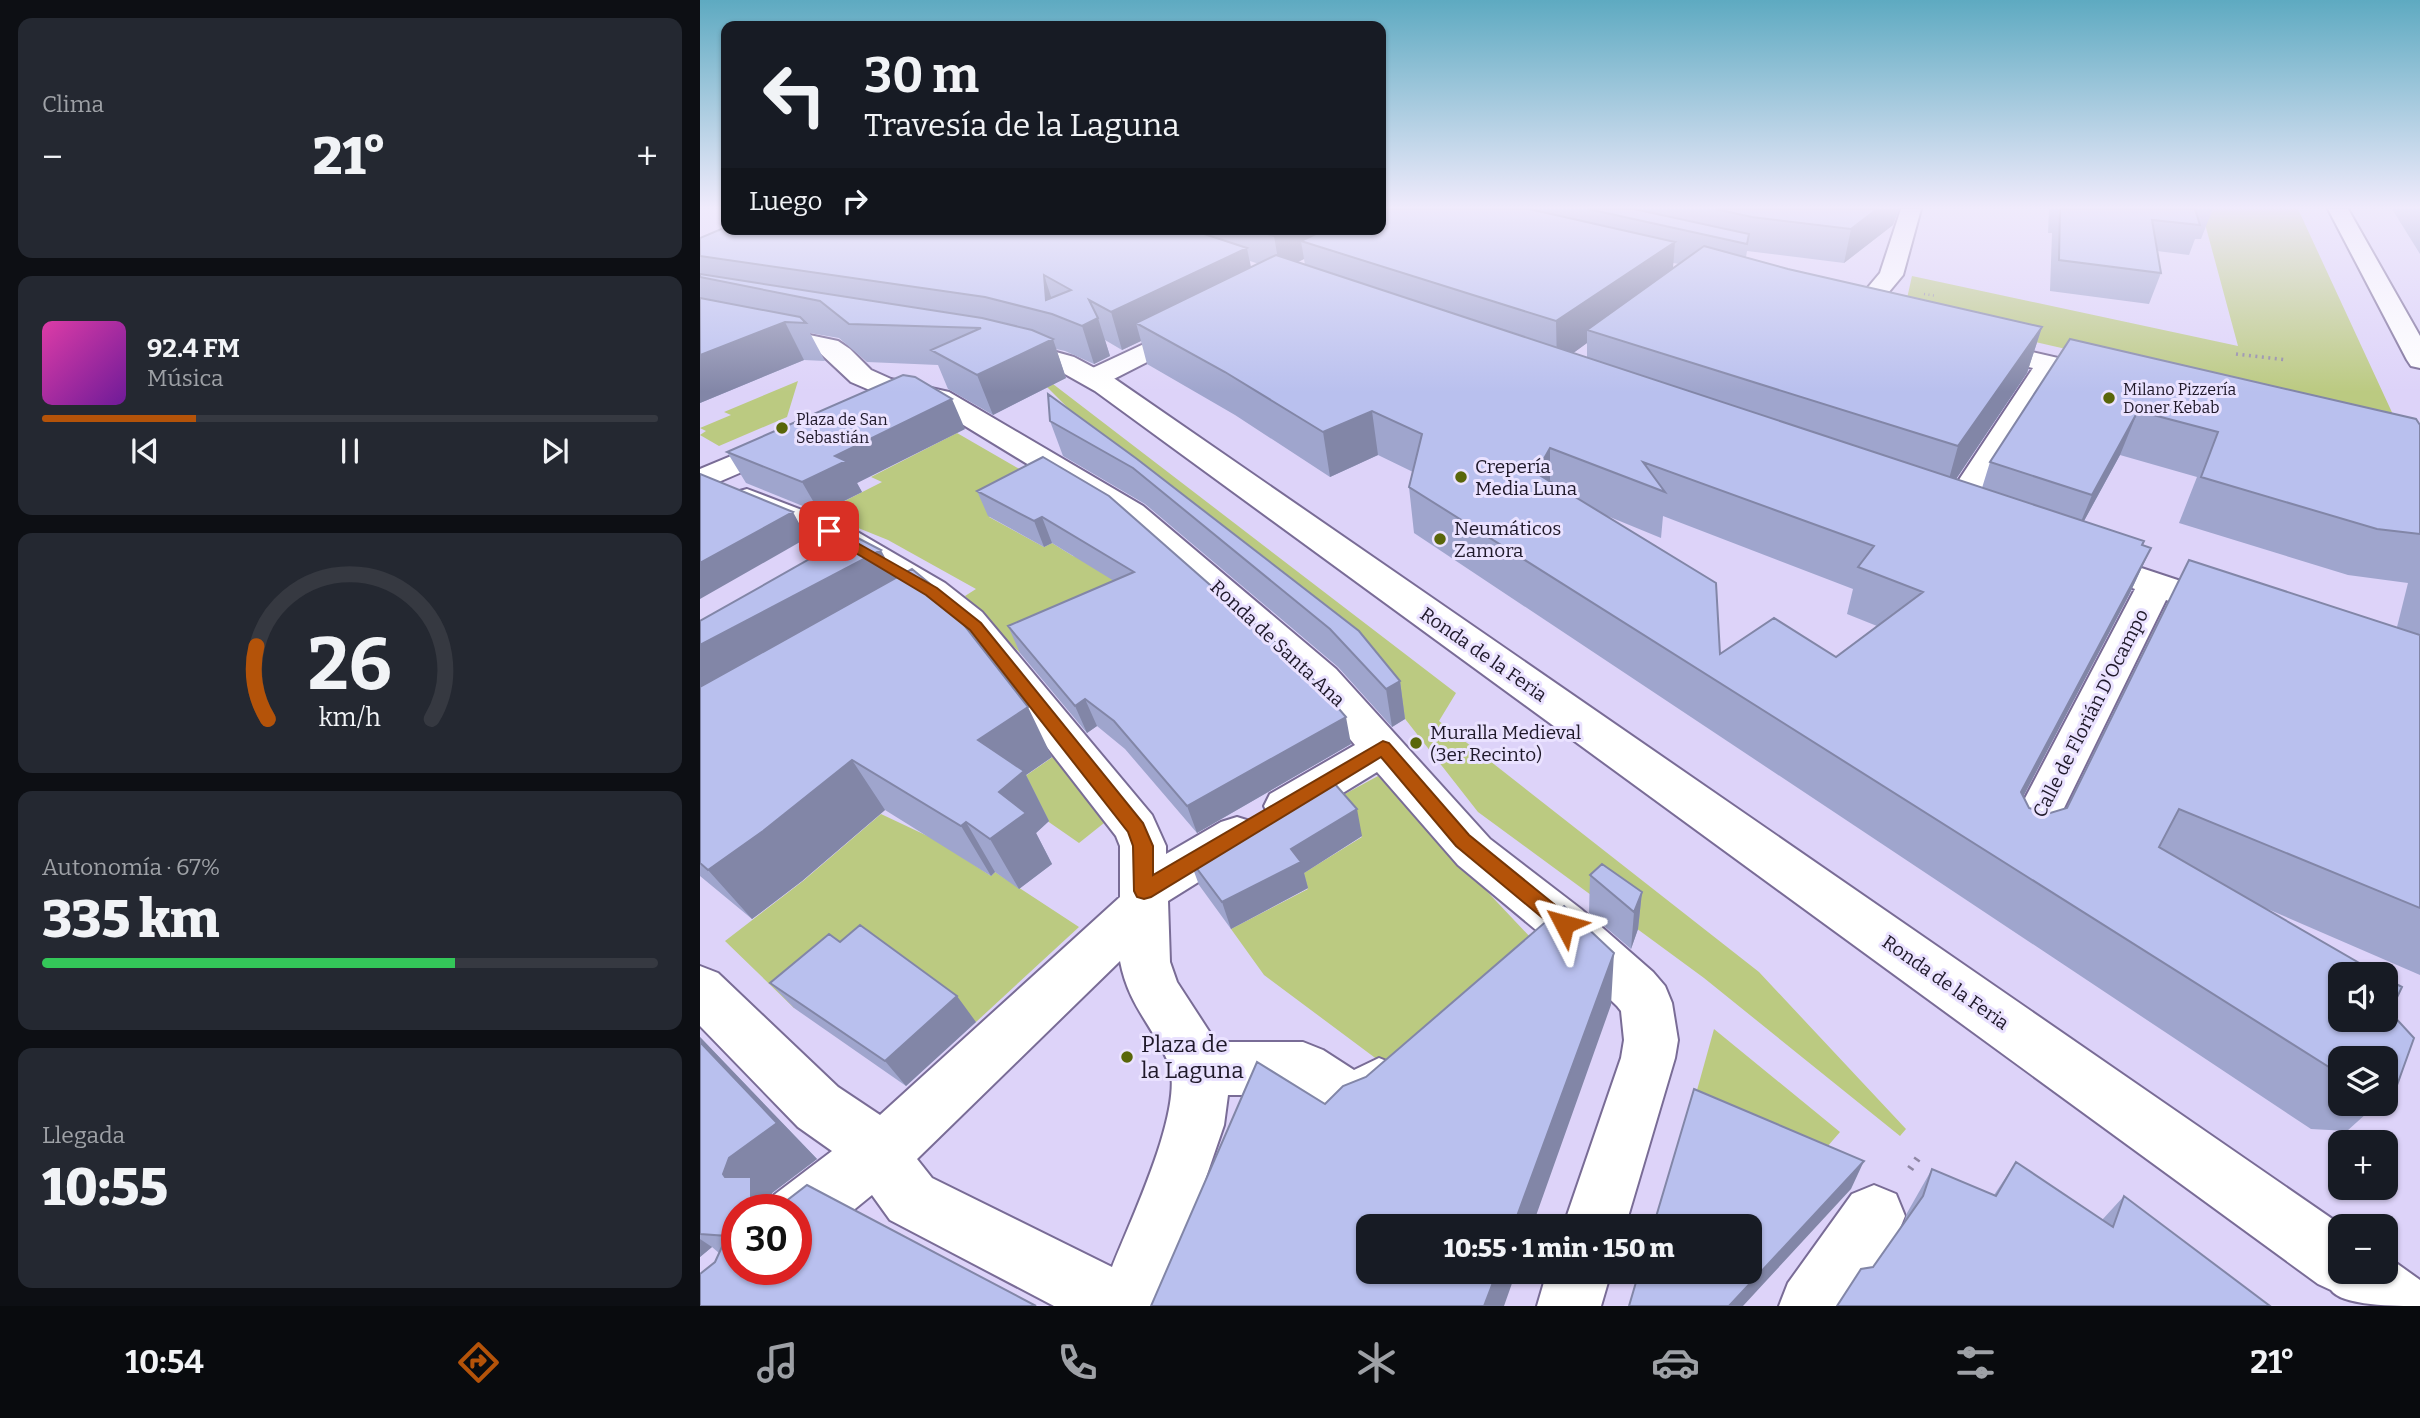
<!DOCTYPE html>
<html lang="es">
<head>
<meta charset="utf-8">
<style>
  body { margin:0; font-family:Bitter,serif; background:#242831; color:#f1f3f6; height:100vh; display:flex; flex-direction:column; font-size:26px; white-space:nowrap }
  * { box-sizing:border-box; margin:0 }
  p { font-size:23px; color:#9ea1a6 }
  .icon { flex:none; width:38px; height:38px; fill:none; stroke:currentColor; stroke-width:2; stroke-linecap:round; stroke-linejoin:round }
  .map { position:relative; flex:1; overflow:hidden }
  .sheet { display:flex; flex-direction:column; gap:18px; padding:18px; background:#0d0f14; width:700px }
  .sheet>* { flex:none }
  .hud { position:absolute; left:21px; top:21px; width:665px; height:214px; border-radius:14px; box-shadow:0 2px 5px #0004; background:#171b24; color:#f1f3f6; overflow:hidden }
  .fabs { position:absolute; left:1628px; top:962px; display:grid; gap:14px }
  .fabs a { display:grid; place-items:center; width:70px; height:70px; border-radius:14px; background:#171b24; box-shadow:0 2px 5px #0004; font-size:35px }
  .speed { position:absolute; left:21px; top:1194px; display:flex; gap:14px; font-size:35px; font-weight:700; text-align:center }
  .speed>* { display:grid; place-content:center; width:91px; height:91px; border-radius:50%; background:#171b24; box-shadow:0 2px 5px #0004; line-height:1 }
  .speed .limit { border:10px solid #d22; background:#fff; color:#111 }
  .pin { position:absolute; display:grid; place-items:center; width:60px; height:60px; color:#fff; margin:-30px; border-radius:14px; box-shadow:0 4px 10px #0006 }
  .me { position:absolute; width:77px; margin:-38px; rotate:309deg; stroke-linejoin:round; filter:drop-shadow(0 0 5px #0008) }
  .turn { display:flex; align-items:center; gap:24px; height:147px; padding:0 28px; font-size:32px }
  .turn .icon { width:91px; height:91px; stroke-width:2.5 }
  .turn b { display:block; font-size:49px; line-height:60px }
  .then { display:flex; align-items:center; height:66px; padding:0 28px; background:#0003; gap:14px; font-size:26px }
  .big { font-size:52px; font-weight:800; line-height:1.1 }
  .sheet .widget { flex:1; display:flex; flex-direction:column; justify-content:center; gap:10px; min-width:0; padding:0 24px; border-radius:14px; background:#242831 }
  .sheet .dial { align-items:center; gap:0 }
  .dial svg { height:182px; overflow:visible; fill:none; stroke:#363941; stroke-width:7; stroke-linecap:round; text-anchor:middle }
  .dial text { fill:#f1f3f6; stroke:none }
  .song { display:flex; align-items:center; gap:21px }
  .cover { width:84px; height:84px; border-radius:10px; background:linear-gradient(135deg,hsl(320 70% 55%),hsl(280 70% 35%)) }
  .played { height:7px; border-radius:4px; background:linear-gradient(90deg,#b45309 25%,#363941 25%) }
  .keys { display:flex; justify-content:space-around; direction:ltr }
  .heat { display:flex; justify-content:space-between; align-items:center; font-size:38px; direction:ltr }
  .charge { height:10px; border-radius:5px; background:linear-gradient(90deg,#34c759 67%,#363941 0) }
  .trip { position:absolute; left:656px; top:1214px; width:406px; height:70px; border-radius:14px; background:#171b24; box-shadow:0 2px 5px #0004; font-weight:800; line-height:70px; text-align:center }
  .dock { display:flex; height:112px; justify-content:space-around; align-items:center; background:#090b0e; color:#9ea1a6 }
  .dock .icon { width:49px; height:49px }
  .dock .on { color:#b45309 }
  .dock b { font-size:32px; color:#f1f3f6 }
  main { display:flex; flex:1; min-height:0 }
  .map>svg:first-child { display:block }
  .green { fill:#bbca81 }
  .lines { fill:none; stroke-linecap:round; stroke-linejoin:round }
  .street-casing { stroke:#796c96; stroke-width:4 }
  .secondary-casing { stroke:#796c96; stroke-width:4 }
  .path-far2 { stroke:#8f87a4; stroke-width:2.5; stroke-dasharray:1 3.5; stroke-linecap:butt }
  .path-far1 { stroke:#8f87a4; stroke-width:3.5; stroke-dasharray:2 4.5; stroke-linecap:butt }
  .path { stroke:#8f87a4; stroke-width:7; stroke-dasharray:2.5 8; stroke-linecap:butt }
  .street { fill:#fff; fill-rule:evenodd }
  .secondary { fill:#fff; fill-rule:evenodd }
  .wall { fill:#9fa5cd; fill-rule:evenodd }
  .shaded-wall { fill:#8286a7 }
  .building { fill:#b9c0ee; stroke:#8286a7; stroke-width:2; fill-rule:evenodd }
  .route { fill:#b45309; stroke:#753606; stroke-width:2 }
  .poi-dot { fill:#59660a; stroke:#eae2ff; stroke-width:2.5 }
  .labels { text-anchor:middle; stroke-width:6; stroke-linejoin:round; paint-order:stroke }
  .far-poi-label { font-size:16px; fill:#1f192a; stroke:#eae2ff; text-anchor:start }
  .poi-label { font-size:19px; fill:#1f192a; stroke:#eae2ff; text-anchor:start }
  .street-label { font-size:19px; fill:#1f192a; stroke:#eae2ff }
  .near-poi-label { font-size:23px; fill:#1f192a; stroke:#eae2ff; text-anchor:start }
</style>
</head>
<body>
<main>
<section class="sheet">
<div class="widget"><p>Clima</p>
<div class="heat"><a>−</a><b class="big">21°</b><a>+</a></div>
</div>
<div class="widget">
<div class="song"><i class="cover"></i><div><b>92.4 FM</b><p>Música</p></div></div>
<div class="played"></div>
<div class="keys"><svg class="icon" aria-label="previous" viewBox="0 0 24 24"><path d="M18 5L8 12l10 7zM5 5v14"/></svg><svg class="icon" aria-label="pause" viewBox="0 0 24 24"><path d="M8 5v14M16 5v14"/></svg><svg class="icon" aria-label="next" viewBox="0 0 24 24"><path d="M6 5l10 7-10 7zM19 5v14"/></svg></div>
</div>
<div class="widget dial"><svg viewBox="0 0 100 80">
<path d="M14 69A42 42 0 1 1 86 69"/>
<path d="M14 69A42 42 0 0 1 9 37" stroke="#b45309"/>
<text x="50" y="56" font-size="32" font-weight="700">26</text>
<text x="50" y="72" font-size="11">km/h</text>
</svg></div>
<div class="widget"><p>Autonomía · 67%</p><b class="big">335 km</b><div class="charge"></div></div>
<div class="widget"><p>Llegada</p><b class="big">10:55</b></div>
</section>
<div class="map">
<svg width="1720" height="1306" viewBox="0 0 1720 1306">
  <rect width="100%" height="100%" fill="#ddd3f9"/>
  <path class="green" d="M1501 209H1598L1696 421 1550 391 1204 312 1212 276 1538 346Z
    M98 381 87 417 19 446 0 435 6 431 0 428 31 415 24 412Z
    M344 384H353L756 693 739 721 1059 972 1206 1129 1200 1136 1004 978 778 812 666 669 371 437 368 408Z
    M257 433 347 485 289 517 344 547 352 543 373 556 477 584 320 653 265 596 276 589 188 540 121 513 182 482 171 477Z
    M357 754 409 819 379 843 304 791Z
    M678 776 831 938 682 1063 564 975 531 929 608 889 599 876 662 837 632 801Z
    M181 814 236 840 291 876 295 872 379 927 276 1022 170 943 94 1008 25 941 103 881Z
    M1014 1029 1140 1132 1107 1170 989 1119Z"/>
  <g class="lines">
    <defs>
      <path id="street" d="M1201 209H1221L1203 275 1164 322 1155 324 1146 322 1143 317 1180 273Z
        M1628 209H1648L1720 336V368L1711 366 1707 360Z
        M0 312 138 341 150 349 171 370 191 379 249 392 443 506 636 669 790 839 881 909 953 972 965 986 972 1003 978 1040 975 1058 925 1227H863L921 1058 924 1040 921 1011 917 1006 847 939 758 865 677 772 602 818 586 823 570 818 564 806 570 794 655 745 608 689 419 520 229 404 172 391 151 382 120 353 0 328Z
        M491 322 500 325 504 330 500 335 404 384 394 386 384 384 380 378 384 372Z
        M1279 340 1415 371 1419 377 1415 383 1405 385 1356 374 1265 520 1253 523 1241 520 1237 513 1333 368 1270 354 1266 348 1270 342Z
        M84 434 95 437 99 443 95 449 0 490V469Z
        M47 489 154 530 245 583 282 612 452 815 466 846V854L521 822 537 817 553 822 560 835 553 848 468 901 470 962 477 982 516 1042H603L623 1050 654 1070 679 1058 699 1066 707 1085C696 1110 682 1122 657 1132L637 1124 595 1095H528L524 1125 462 1306H354L190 1220 172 1195 118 1239 96 1248V1209H69L74 1195 132 1151 98 1127 0 1026V966L18 973 138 1087 180 1115 420 897V846L416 836 256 630 219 599 130 544 36 506 31 499 36 492ZM420 961C429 1007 452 1024 468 1062 487 1104 429 1223 412 1267L232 1178 217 1159Z
        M1387 550 1535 599 1540 607 1535 615 1522 619 1466 600 1341 855 1325 860 1309 855 1302 842 1435 589 1375 567 1370 560 1375 553Z
        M1174 1185 1196 1194 1205 1216 1196 1238 1149 1306H1079L1088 1283 1152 1194Z
        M847 1272H911L901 1306H837Z"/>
      <path id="secondary" d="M309 339 374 357 415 379 1644 1227H1640V1272H1685V1255L1720 1280V1306C1696 1306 1642 1306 1631 1290L1618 1284 395 391 356 369 300 353 296 347 300 341Z"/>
    </defs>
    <use href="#street" class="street-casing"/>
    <use href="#secondary" class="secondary-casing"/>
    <path class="path-far2" d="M1224 294 1237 296"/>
    <path class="path-far1" d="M1536 354 1587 360"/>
    <path class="path" d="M1210 1169 1218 1158"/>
    <use href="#street" class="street"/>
    <use href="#secondary" class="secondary"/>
  </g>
  <path class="wall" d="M681 209H1199L1193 225 1144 263 1047 251 1046 257 1088 269 1342 327 1327 373 1256 479 1282 488 1290 462 1370 339 1720 425V975L1563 907 1690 1012 1696 1088 1685 1097V1059H1640V1104H1677L1647 1131 1611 1129 714 533 709 487 713 472 678 455 630 477 535 415 447 364 441 341 422 350 405 340 410 356 394 364 365 351 356 349 366 378 293 415 248 389 238 365 167 362 139 338 110 333 125 361 104 360 0 403V238L26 229H681ZM604 259 605 265 597 262ZM550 261 559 264 551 268ZM973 263 979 264 973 269ZM887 343V358L873 353ZM1420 455 1497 477 1479 523 1648 575 1708 583 1697 627 1367 808 1347 814 1329 808 1323 796 1429 595 1451 548 1384 521ZM905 515 961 538 963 516 1153 589 1147 614 1177 626 1136 657 1020 654Z
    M1349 209H1511L1512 211 1501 239H1495L1489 255 1457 251 1461 273 1449 304 1350 291 1352 233H1348Z
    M1692 209H1720V254Z
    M348 394 700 681 705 719 692 727 638 667 445 504 363 456 350 421Z
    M265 429 157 483 162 492 120 513 46 483 27 452Z
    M343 457 651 744 497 833 425 749 397 726 387 733 320 653 308 626 414 581 352 543 344 547 288 516 277 491Z
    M196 578 352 757 326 775 349 821 336 833 352 864 319 889 295 872 291 876 185 810 102 881 52 919 0 876V621Z
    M662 836 604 873 608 888 531 929 499 885 489 858Z
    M890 875 942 892 938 929 931 949 889 913Z
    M140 942 276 1022 206 1086 94 1008 70 983Z
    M0 1037 117 1159 72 1193V1194L83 1204 15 1262 19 1253 12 1247 0 1257Z
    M1316 1162 1402 1220 1424 1196 1570 1306 1173 1267 1203 1225 1207 1213 1232 1169 1294 1195Z"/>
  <path class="shaded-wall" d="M1177 209H1199L1193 225 1144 263 1151 229Z
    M588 229H663L601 241 604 259 580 271 574 236Z
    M975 242 972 282 887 330V343L857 365 856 321Z
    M547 248 554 283 436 323 441 341 422 350 411 312Z
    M344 275 356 312 346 300Z
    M398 318 410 356 394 364 382 326Z
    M85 322 104 360 0 403V355Z
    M1342 327 1327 373 1244 497 1258 446Z
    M353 339 366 378 293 415 277 375Z
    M252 399 265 429 157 483 162 492 120 513 102 482 135 456Z
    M672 411 678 455 630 477 623 432Z
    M1438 411 1420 455 1373 541 1392 495Z
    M850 448V493L836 473Z
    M93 512 107 538 0 599V563Z
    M342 517 352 543 344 547 334 521Z
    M1451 548 1429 595 1300 841 1321 792Z
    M181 550 207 599 0 715V645Z
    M700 681 705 719 692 727 686 689Z
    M385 699 397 726 387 733 375 706Z
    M328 707 352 757 326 775 349 821 336 833 352 864 319 889 290 839 299 792 278 740Z
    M646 717 651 744 497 833 487 806Z
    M152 760 185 810 102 881 52 919 8 870Z
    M657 809 662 836 604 873 608 888 531 929 522 902 591 849Z
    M266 822 295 872 291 876 261 826Z
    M942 892 938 929 931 949 934 912Z
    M914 953 911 1005 832 1227H813Z
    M257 996 276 1022 206 1086 185 1061Z
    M0 1037 117 1159 72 1193V1194L90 1209H51L23 1174 0 1042Z
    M1164 1161 1151 1189 1043 1306H1029Z
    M0 1239 12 1247 0 1257Z
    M797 1272H816L804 1306H784Z"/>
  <path class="building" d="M681 209H829L975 242 856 321 601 241 626 229H681Z
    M888 209H934L1049 234 1047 244Z
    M1015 209H1177L1151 229 1052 217Z
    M1360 209H1495L1500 225 1452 220 1461 273 1359 260Z
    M26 227V229H489L547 248 411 312 389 300 398 318 382 326 352 314 285 297 0 256V238ZM344 275 371 290 346 300Z
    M552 229H588L574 236Z
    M1004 246 1088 269 1342 327 1258 446 887 330Z
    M576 255 1444 541 1442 545 1451 548 1321 792 1329 808 1347 814 1367 808 1489 560 1720 635V908L1479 809 1459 847 1680 975H1640V1020H1685V978L1702 987 1690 1012 1714 1038 1696 1088 1685 1087V1059H1640V1074L709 487 722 434 672 411 623 432 525 372 436 323ZM850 448 965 492 943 462 1174 546 1158 567 1223 592 1136 657 1074 618 1020 654 1016 583 836 473Z
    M0 274 282 318 332 330 353 339 277 375 231 350 281 328 149 324 120 301 0 277Z
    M0 298 100 317 106 323 85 322 0 355Z
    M1370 339 1716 419 1720 425V534L1677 529 1501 477 1518 432 1438 411 1392 495 1290 462Z
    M203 375 215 377 252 399 135 456 146 461 102 482 27 452Z
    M348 394 437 459 659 631 700 681 686 689 630 629 433 468 350 421Z
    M343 457 409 496 600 664 646 717 487 806 414 721 385 699 375 706 308 626 434 572 342 517 334 521 277 491Z
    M0 474 93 512 0 563Z
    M152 535 181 550 0 645V621Z
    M212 569 235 588 328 707 278 740 324 771 299 792 326 813 290 839 266 822 261 826 152 760 63 831 8 870 0 863V687Z
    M627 775 657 809 591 849 601 862 522 902 489 858Z
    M902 864 942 892 934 912 890 875Z
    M864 906 914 953 813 1227H668V1272H797L784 1306H451L557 1062 625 1104 643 1086 666 1077Z
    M160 925 257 996 185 1061 70 983 129 934 140 942Z
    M0 1042 77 1123 29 1158 23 1174 25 1177H51V1209H37V1269H96V1209H74L77 1208 107 1185 336 1306H0V1274L15 1262 27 1236 0 1234Z
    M994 1089 1164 1161 1029 1306H929L939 1272H1050V1227H953Z
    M1316 1162 1413 1227 1424 1196 1570 1306H1137L1161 1269 1173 1267 1223 1196 1232 1169 1296 1196Z"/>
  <linearGradient id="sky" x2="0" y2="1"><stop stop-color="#5eaac1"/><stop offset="0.53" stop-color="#f0ebfc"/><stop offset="1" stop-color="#f0ebfc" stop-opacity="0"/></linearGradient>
  <rect width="1720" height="392" fill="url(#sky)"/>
  <path class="route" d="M129 527 237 588 281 623 443 823 453 846V875L683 741 689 743 769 835 871 918 874 924 871 930 864 933 857 930 756 846 681 757 451 897 444 899 437 897 434 891 433 846 428 832 270 630 226 595 124 534 122 531Z"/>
  <g class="poi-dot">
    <circle cx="1409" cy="398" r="7"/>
    <circle cx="82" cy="428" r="7"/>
    <circle cx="761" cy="477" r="7"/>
    <circle cx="740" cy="539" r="7"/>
    <circle cx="716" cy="743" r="7"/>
    <circle cx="427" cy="1057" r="7"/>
  </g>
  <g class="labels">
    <g class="far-poi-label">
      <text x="1423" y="395">Milano Pizzería<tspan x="1423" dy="18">Doner Kebab</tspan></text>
      <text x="96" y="425">Plaza de San<tspan x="96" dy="18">Sebastián</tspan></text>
    </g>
    <g class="poi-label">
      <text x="775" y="473">Crepería<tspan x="775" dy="22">Media Luna</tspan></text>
      <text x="754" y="535">Neumáticos<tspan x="754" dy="22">Zamora</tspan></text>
      <text x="730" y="739">Muralla Medieval<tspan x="730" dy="22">(3er Recinto)</tspan></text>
    </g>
    <g class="street-label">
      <text transform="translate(578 643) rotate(43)" y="7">Ronda de Santa Ana</text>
      <text transform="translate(784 654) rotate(35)" y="7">Ronda de la Feria</text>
      <text transform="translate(1390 713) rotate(-63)" y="7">Calle de Florián D'Ocampo</text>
      <text transform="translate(1246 982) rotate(35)" y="7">Ronda de la Feria</text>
    </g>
    <g class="near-poi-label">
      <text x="441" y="1052">Plaza de<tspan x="441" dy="26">la Laguna</tspan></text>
    </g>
  </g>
</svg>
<div class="fabs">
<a><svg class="icon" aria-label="sound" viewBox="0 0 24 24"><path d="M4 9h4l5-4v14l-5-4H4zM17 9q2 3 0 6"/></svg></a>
<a><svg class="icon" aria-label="layers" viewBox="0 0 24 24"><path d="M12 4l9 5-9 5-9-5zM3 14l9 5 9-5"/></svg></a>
<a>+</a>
<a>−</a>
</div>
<div class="speed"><div class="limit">30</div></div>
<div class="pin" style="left:129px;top:531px;background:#d93025"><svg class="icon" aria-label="arrive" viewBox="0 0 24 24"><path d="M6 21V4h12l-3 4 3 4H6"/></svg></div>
<svg class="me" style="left:864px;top:924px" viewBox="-20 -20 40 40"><path d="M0-17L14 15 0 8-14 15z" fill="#b45309" stroke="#fff" stroke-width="4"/></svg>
<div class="trip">10:55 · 1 min · 150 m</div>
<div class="hud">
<div class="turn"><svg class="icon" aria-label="left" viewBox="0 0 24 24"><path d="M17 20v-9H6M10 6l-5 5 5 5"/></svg><div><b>30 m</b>Travesía de la Laguna</div></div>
<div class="then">Luego<svg class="icon" aria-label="right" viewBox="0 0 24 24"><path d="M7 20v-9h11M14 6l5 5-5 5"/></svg></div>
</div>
</div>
</main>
<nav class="dock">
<b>10:54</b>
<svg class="icon on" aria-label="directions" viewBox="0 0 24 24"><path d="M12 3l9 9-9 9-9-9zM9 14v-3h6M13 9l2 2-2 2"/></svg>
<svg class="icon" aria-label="music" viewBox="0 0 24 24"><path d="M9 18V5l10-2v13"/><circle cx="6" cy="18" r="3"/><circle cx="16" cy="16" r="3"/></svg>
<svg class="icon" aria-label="phone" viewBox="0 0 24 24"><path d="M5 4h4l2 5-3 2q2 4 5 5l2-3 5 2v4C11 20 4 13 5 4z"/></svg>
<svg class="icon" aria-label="climate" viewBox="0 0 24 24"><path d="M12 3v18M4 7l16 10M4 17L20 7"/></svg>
<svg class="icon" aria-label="car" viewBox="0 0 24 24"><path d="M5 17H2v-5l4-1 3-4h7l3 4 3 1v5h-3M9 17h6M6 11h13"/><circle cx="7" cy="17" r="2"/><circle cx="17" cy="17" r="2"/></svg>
<svg class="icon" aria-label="filters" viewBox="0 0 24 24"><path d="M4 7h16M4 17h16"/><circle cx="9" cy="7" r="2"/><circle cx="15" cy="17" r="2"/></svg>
<b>21°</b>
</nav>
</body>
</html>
